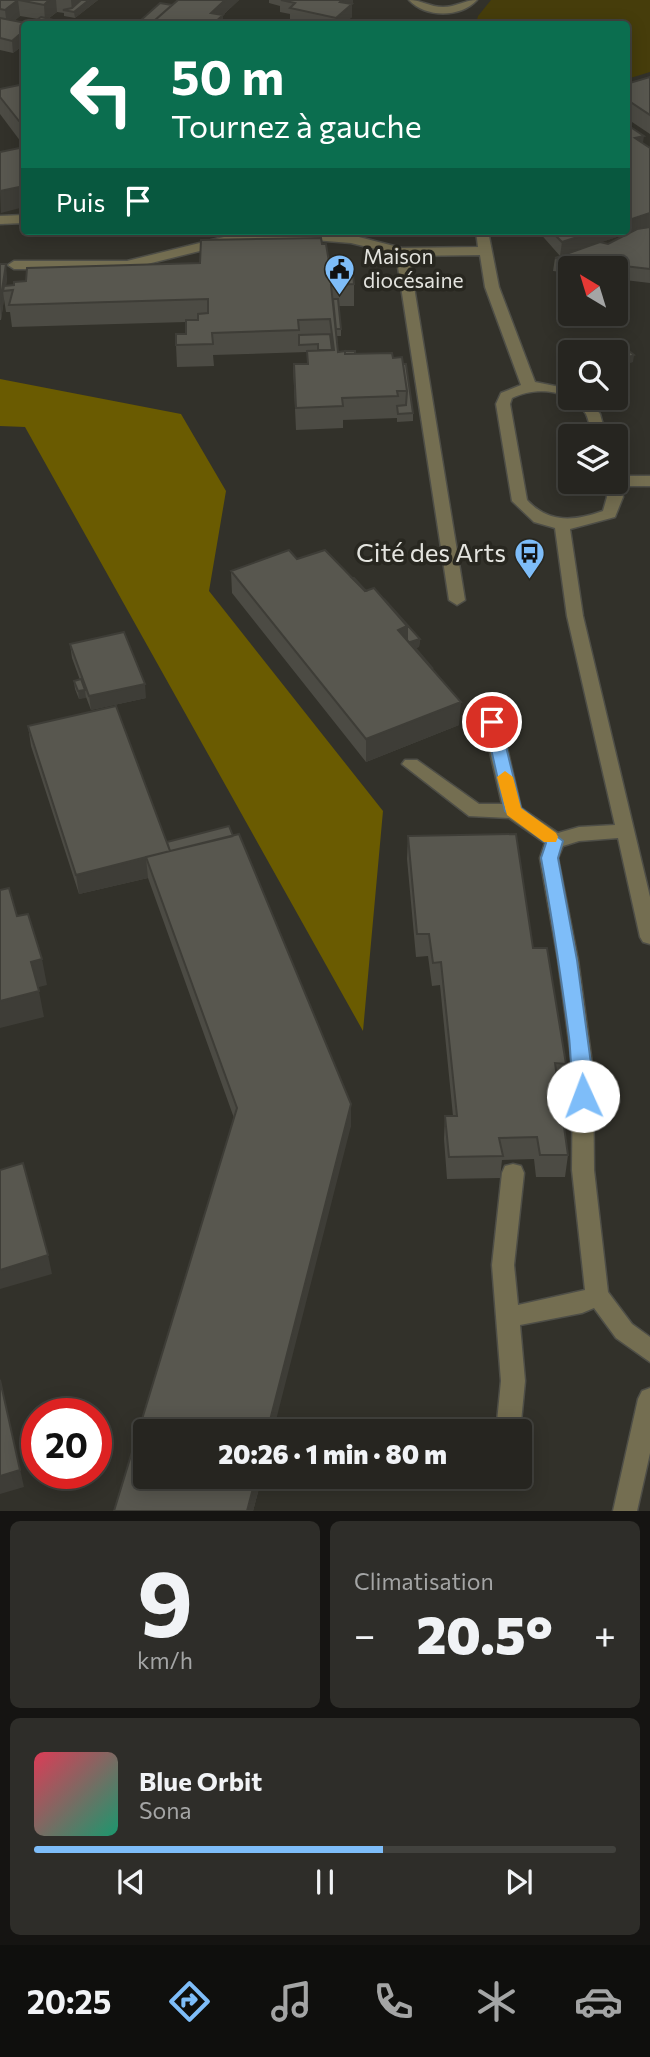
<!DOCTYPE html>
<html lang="fr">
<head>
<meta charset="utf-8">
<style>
  body { margin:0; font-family:Commissioner,sans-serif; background:#2e2d29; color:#f1f3f6; height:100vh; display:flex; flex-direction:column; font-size:26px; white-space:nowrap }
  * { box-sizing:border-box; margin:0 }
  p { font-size:23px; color:#a4a5a5 }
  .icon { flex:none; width:38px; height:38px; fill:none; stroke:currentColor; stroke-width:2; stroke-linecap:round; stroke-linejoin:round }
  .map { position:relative; height:1511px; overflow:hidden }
  .sheet { display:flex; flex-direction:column; gap:10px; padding:10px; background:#151412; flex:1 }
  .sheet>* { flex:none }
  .guide { position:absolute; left:21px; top:21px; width:609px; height:214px; border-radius:7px; box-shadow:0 4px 18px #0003,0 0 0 2px #42423e; background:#0b6e4f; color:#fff; overflow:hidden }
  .needle { width:46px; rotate:322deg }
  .fabs { position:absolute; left:558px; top:256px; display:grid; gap:14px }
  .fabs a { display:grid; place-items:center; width:70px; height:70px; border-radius:7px; background:#262520; box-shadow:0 4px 18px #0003,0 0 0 2px #42423e; font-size:35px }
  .speed { position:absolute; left:21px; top:1398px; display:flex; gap:14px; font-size:35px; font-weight:700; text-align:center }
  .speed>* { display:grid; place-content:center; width:91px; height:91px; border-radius:50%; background:#262520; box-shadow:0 4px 18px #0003,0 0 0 2px #42423e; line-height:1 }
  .speed .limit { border:10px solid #d22; background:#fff; color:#111 }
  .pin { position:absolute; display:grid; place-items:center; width:60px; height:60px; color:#fff; margin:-30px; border:4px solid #fff; border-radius:50%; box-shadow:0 2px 7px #0007 }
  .me { position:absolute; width:77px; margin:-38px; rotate:358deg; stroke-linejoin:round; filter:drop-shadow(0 0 5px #0008) }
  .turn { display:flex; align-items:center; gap:24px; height:147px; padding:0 35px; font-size:32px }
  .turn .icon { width:91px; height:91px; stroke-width:2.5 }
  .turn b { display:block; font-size:49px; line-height:60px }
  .then { display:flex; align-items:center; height:66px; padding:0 35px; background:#0003; gap:14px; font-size:26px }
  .big { font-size:52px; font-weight:800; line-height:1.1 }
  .sheet .card { flex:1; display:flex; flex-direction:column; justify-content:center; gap:10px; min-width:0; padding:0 24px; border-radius:10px; background:#2e2d29 }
  .sheet .dial { align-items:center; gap:0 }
  .dial b { font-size:91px; line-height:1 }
  .song { display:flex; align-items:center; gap:21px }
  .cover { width:84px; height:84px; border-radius:10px; background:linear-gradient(135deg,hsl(350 70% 55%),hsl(160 70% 35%)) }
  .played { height:7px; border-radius:4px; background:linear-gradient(90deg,#7ebdf9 60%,#42423e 60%) }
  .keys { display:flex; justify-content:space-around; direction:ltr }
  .heat { display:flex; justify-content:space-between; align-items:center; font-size:38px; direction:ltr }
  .sheet .tiles { flex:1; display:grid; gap:10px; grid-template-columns:1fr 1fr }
  .card:last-child { grid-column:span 2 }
  .trip { position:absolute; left:133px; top:1419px; width:399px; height:70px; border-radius:7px; background:#262520; box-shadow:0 4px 18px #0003,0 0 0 2px #42423e; font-weight:800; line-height:70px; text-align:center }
  .tab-bar { display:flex; height:112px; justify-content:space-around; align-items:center; background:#0f0f0d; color:#a4a5a5 }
  .tab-bar .icon { width:49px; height:49px }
  .tab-bar .current { color:#7ebdf9 }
  .tab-bar b { font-size:32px; color:#f1f3f6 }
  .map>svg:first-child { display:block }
  .green { fill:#463d0b }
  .forest { fill:#6a5b01 }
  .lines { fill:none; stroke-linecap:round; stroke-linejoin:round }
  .minor-casing { stroke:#4e4e47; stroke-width:3 }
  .minor { fill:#746e51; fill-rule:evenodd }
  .wall { fill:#4c4b44; fill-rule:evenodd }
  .shaded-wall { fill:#3e3d37 }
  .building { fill:#58574f; stroke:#3e3d37; stroke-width:2 }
  .route { fill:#7ebdf9; stroke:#527ba2; stroke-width:2 }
  .slow { fill:#f59e0b }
  .labels { text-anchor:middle; stroke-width:7; stroke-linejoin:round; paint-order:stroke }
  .far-poi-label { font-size:21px; fill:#e4e4df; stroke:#282720; text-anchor:start }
  .poi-label { font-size:26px; fill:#e4e4df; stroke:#282720; text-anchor:end }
</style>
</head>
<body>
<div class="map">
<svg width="650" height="1511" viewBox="0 0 650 1511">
  <rect width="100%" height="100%" fill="#32312a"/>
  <path class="green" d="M491 0H650V72L627 79 626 24H476L478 16Z"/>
  <path class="forest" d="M0 379 181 414 226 491 209 591 383 811 363 1031 25 427 0 426Z"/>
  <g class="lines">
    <defs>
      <path id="minor" d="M409 0C421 0 430 7 443 7 456 7 465 0 477 0 460 18 426 18 409 0Z
        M24 215V223L0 224V216Z
        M302 231 351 235 402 248 478 247 476 231H488L499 287 535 382 570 389V397H586L600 414 606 436H592C590 429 589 420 586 414 571 389 536 386 512 398L510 404 527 500C549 524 575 521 603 511L607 497 604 481H616V476H650V486H620L623 497 615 517 570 529 583 616 650 897V944L643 942 640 937 618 838 579 841 563 846 558 858 578 960 593 1071 594 1170 608 1292 632 1324 650 1337V1362L616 1338 594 1308 582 1313 520 1325 525 1381 520 1432H496L501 1381 492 1265 502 1173 505 1166 513 1164 521 1166 524 1173 514 1265 518 1305 585 1290 572 1170 573 1071 558 960 540 858 545 843 509 818 469 816 402 764 405 760H417L479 804H502L483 722 492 716 501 722 521 808 558 833 579 827 615 825 567 616 555 528 534 522 512 501 496 404 501 393 521 385 485 287 480 255 409 256 465 600 457 605 449 600 396 254 351 243 302 239 232 243 127 269H14L8 265 14 261H127L232 235Z
        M650 1388V1453L637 1511H613L638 1399 642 1391Z"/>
    </defs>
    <use href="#minor" class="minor-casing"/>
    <use href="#minor" class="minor"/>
  </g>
  <path class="wall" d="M0 0H98L75 18 64 16V13L57 12 48 19 50 21 20 16 14 21 24 24V48L21 47 13 53 0 50Z
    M178 0H239L223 15V24H141V20L172 5Z
    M269 0H353V3L352 4V17L343 24H309L290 20V14L280 12V6L269 3Z
    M650 77V134L626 118V84Z
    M24 84V141L21 142 0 114V89Z
    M643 143 649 148 650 283 616 279V268H570V273L553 271 555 258 560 256 538 231H626ZM629 233 608 244 601 242Z
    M322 244 329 262 354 284V306H339L341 329V336H337L338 351 393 358 402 357 413 413V421L397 422V418L343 420V428L296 430 293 366 307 364V352L213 355 214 366 177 367 176 345 186 334V322L12 327 10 312H6L4 299 1 320H0V264L7 277 6 285H14L26 281 200 263Z
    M297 559 366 591 420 639 419 647 415 648 433 670 459 725 366 762 232 593 231 571Z
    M70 644 146 698 91 710 86 697 79 699 75 689 74 681 80 680 72 658Z
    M28 726 167 842 351 1104V1126L145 1477H262L253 1511H114L234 1118 148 878 79 894 31 746Z
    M408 836 533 948 566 1064 563 1086H559L568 1155 565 1177H536L534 1159 502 1160 500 1178 447 1179 444 1139 445 1116H453L440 985 432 986 428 956 416 957 407 859Z"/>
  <path class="shaded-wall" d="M18 0 20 16 7 27 5 10Z
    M49 0H56L57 12 45 21 44 5Z
    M71 0H98L75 18 74 12 72 11Z
    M225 0H239L223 15V24H212L211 13Z
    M342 0H353V3L340 14V2Z
    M352 4V17L343 24H336V18Z
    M19 35 21 47 13 53 12 41Z
    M24 120V141L21 142 19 121Z
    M644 136 642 149 635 138Z
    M24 186V207L1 213 0 191Z
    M650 213V226L560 256 562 242 596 231H626V221Z
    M6 264 7 277 6 290 3 291 4 299 1 320 0 303Z
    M634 355 633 362 616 369V362Z
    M407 626 406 649 398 630Z
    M420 639 419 647 409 650 410 642Z
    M145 684 146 698 91 710 89 696Z
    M85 690 86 698 79 699 78 691Z
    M461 702 459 725 366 762V739Z
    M146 858 148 878 79 894 76 875Z
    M42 959 47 985 35 988 31 962Z
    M39 991 44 1017 0 1028V1001Z
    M351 1104V1126L273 1432H267Z
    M48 1255 52 1274 0 1289V1270Z
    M0 1378 24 1487 0 1494Z
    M256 1477H262L253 1511H247Z"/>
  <path class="building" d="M0 0H18L5 10 0 9Z
    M19 0H49L44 5Z
    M81 0H89L74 12 63 10 72 8Z
    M178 0H225L211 13 223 15 213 24H171L154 21Z
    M281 0H342L340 2 352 4 336 18 290 8 295 3Z
    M160 3 172 5 154 21V22L141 20Z
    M41 17 50 19 48 20 71 24H31Z
    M0 18 31 24H24V35H19L12 41 0 38Z
    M403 22V24H390V23Z
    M650 77V115L626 99V84Z
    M24 84V120L19 121 0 97V89Z
    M626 124 644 136 635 138 650 148V213L626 221Z
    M24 147V186L0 191V152Z
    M650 227V269L555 258 600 242 608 244 637 229Z
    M551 231H596L562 242Z
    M321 238 322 244H326L329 262 339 266 352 265 354 284 331 285 338 352 345 351V354L392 353 393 358 402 357 407 391H397L398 396 342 398 343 406 296 408 294 364H308L307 351 334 350 330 319 298 320 299 330 212 333 213 344 176 345V334H186V320H198V314L208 313V299L9 305 13 290 3 291 4 286 14 285V282L26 281 27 268 200 263 201 240Z
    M0 264H6L0 303Z
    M333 299H338L341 329H336Z
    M330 334 332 350H318V344L299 345V335Z
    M624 347 634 355 616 362V352H613Z
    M345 351H355V354H345Z
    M403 364H406L413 413 398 414 397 406 406 405 407 391Z
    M289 550 297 559 325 550 365 591 374 588 407 626 398 630 461 702 366 739 231 571Z
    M352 578H354L366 591H365Z
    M384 599 420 639 410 642 433 669 407 640V626Z
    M124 632 145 684 89 696 70 644Z
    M81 679 85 690 78 691 74 681Z
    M116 706 170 851 76 875 28 726Z
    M229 826 233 836 170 851 167 842Z
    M239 834 351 1104 267 1432H145V1477H256L247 1511H114L237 1108 146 857Z
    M516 834 533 948H547L566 1064 555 1063 568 1155H540L537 1137 499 1138 503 1156 449 1157 445 1116H457L441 962 433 963 429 934H417L408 836Z
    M9 888 17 916 28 914 42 959 31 962 39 991 0 1001V890Z
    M23 1163 48 1255 0 1270V1170Z
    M0 1380 20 1470 0 1476Z"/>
  <path class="route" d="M492 717 500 722 521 808 563 841 558 858 577 960 592 1071V1096L589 1101 583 1104 576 1101C571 1091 571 1051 569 1037 561 977 552 917 541 858L546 843 505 811 485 722Z"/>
  <path class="slow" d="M505 771 513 777 521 808 556 833 558 837 556 842H544L507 815 497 777Z"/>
  <defs>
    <symbol id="civic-pin" viewBox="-11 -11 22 30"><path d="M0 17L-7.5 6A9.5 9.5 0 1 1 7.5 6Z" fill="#7ebdf9" stroke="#282720"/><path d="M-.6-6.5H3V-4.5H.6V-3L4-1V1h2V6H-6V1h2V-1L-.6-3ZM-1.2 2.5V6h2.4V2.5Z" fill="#111"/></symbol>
    <symbol id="bus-pin" viewBox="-11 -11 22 30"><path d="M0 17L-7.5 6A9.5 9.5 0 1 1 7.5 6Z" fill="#7ebdf9" stroke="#282720"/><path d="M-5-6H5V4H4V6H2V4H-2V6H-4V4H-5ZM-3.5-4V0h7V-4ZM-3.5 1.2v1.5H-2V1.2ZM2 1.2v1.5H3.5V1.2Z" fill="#111"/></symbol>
  </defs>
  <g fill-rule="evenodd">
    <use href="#civic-pin" x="322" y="252" width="35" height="47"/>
    <use href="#bus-pin" x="512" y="536" width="35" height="47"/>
  </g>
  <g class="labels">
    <g class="far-poi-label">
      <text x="363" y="264">Maison<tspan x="363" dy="24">diocésaine</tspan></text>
    </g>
    <g class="poi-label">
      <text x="506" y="562">Cité des Arts</text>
    </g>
  </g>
</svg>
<div class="fabs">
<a><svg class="needle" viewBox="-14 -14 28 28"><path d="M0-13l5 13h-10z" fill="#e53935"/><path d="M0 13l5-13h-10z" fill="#a4a5a5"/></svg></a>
<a><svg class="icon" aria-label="search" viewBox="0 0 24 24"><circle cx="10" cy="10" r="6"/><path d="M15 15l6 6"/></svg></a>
<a><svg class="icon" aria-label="layers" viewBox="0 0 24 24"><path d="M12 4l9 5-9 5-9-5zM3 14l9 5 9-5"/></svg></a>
</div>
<div class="speed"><div class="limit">20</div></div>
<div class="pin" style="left:492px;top:722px;background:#d93025"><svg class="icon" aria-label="arrive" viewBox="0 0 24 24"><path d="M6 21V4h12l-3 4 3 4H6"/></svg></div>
<svg class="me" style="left:583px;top:1096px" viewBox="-20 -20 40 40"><circle r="19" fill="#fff"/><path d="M0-13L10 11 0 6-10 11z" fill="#7ebdf9"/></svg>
<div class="trip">20:26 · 1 min · 80 m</div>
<div class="guide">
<div class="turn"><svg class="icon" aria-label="left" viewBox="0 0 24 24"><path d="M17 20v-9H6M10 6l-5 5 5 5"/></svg><div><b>50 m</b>Tournez à gauche</div></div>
<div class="then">Puis<svg class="icon" aria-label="arrive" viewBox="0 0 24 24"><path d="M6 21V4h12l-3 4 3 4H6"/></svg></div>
</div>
</div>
<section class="sheet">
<div class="tiles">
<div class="card dial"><b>9</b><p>km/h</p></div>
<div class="card"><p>Climatisation</p>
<div class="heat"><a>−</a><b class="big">20.5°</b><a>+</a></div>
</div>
<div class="card">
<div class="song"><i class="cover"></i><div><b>Blue Orbit</b><p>Sona</p></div></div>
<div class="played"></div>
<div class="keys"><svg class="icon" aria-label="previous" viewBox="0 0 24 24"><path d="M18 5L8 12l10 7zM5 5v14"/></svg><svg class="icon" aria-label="pause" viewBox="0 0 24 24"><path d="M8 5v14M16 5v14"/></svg><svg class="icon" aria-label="next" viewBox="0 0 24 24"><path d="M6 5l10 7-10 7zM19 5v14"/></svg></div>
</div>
</div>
</section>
<nav class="tab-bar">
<b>20:25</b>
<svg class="icon current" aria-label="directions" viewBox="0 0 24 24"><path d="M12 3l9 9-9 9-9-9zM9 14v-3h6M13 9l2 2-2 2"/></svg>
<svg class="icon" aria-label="music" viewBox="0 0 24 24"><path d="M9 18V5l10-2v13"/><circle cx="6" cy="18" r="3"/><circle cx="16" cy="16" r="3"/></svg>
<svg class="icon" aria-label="phone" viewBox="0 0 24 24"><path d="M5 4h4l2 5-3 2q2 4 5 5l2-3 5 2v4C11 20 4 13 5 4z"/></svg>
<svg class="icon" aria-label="climate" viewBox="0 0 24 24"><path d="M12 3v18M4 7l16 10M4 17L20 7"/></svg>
<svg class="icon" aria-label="car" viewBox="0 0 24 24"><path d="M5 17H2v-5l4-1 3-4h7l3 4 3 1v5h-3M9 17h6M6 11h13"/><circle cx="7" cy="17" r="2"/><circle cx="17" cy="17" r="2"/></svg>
</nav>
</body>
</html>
